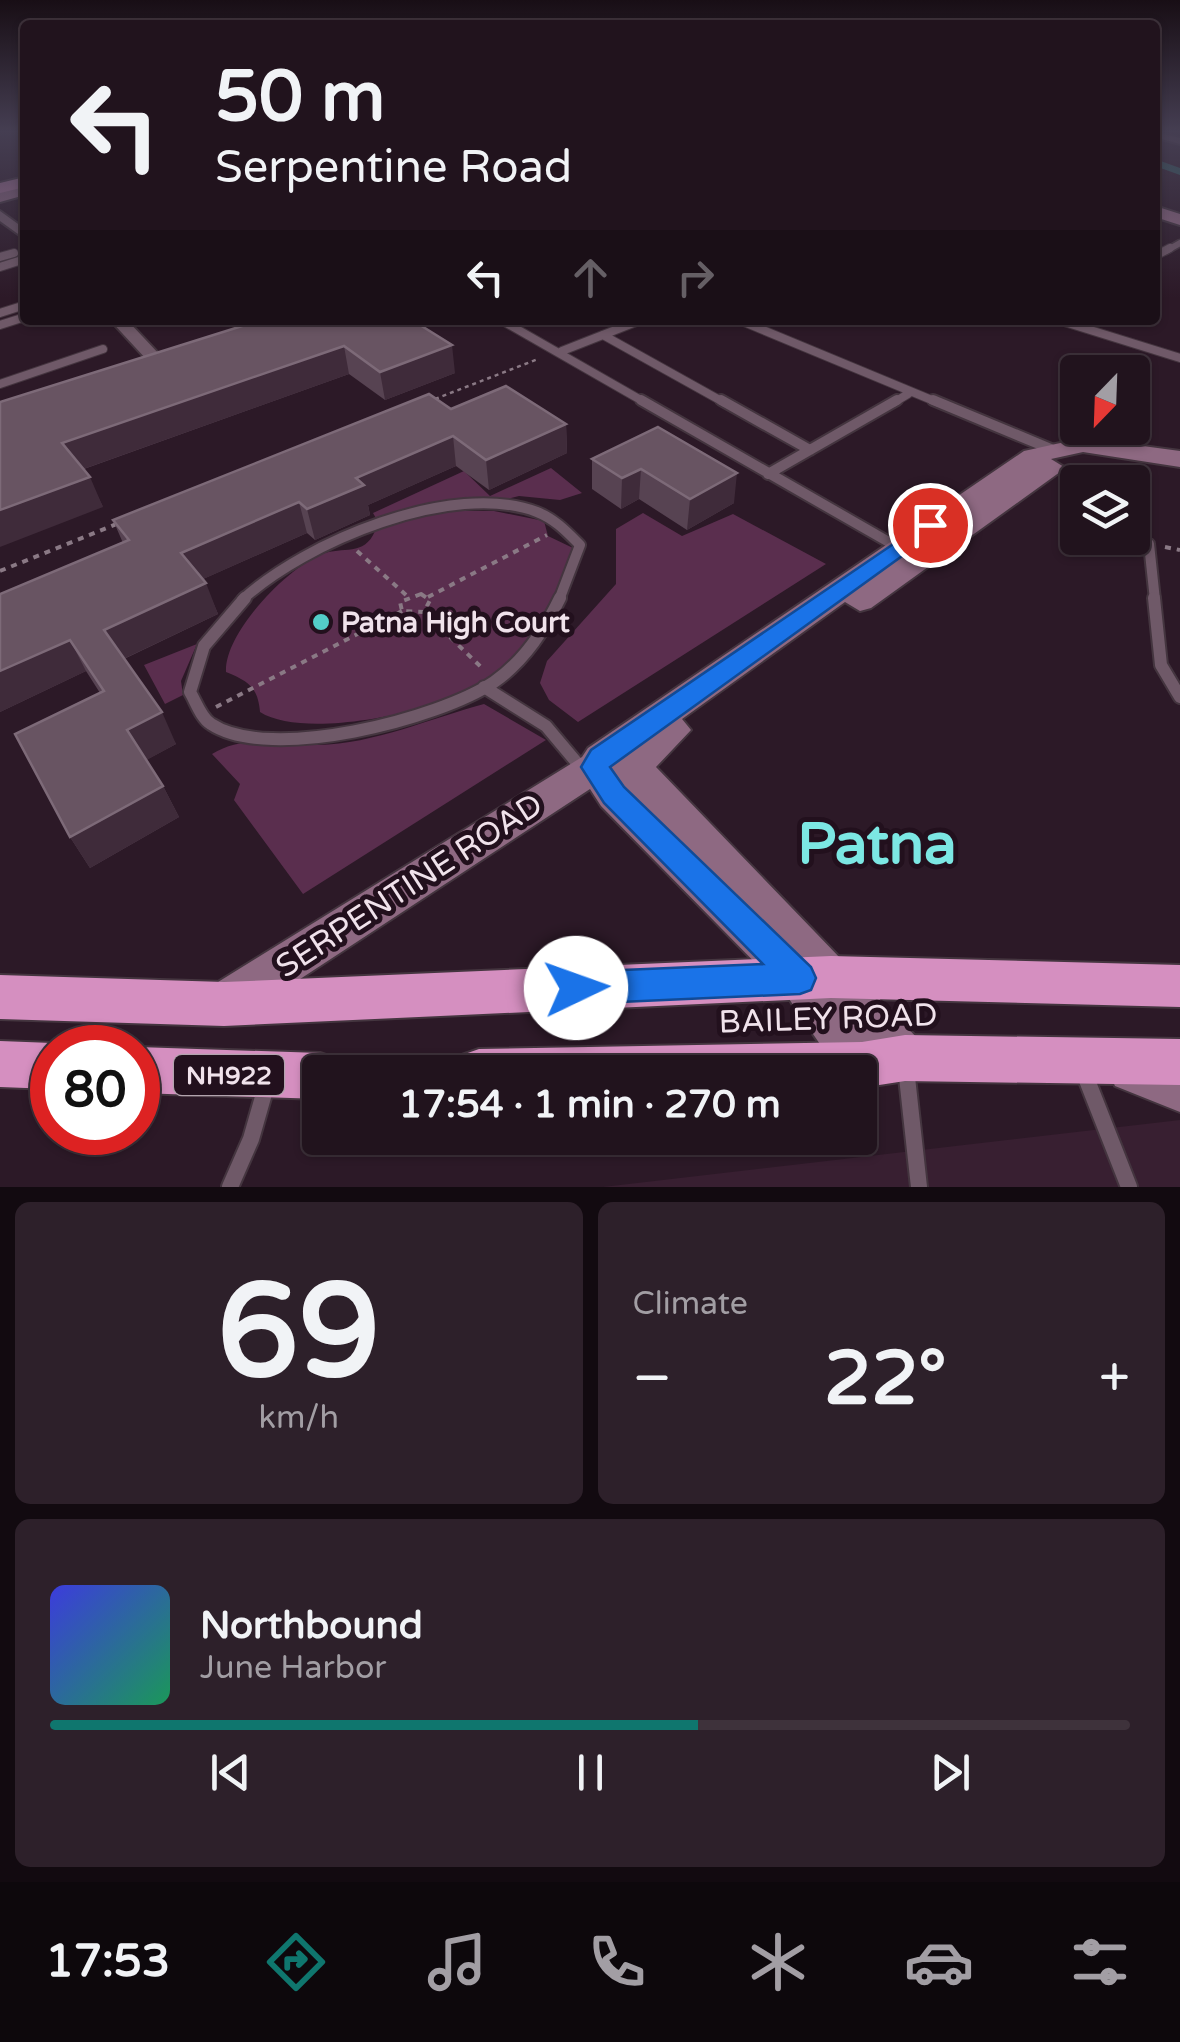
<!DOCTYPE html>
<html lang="en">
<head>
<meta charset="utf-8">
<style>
  body { margin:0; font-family:"Varela Round",sans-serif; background:#2d202a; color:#f1f3f6; height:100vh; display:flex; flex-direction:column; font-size:38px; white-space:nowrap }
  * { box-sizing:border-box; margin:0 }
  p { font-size:32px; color:#a29ea4 }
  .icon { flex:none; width:55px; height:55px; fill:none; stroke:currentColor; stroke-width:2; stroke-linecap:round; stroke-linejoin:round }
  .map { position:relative; height:1187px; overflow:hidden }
  .details { display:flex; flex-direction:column; gap:15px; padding:15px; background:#120a10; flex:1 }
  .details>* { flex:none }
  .top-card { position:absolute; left:20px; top:20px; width:1140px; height:305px; border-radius:10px; box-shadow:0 2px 8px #0004,0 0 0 2px #3e323b; background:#21131d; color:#f1f3f6; overflow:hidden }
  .needle { width:65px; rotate:203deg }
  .tools { position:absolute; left:1060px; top:355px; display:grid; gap:20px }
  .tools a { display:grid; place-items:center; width:90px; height:90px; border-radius:10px; background:#21131d; box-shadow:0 2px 8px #0004,0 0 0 2px #3e323b; font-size:50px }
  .speed { position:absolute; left:30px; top:1025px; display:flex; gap:20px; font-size:50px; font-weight:700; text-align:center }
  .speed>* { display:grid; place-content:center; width:130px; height:130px; border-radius:50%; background:#21131d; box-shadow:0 2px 8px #0004,0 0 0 2px #3e323b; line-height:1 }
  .speed .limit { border:15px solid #d22; background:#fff; color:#111 }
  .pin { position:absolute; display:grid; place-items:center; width:85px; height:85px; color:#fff; margin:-42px; border:5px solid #fff; border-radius:50%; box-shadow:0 2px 10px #0007 }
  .me { position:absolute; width:110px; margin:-55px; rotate:87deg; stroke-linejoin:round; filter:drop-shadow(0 0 8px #0008) }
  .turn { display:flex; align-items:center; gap:35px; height:210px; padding:0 30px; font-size:45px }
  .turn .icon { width:130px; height:130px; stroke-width:2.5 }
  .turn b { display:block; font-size:70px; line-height:85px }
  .lanes { display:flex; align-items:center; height:95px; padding:0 30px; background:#0003; justify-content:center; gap:50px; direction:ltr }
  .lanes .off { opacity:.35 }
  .big { font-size:75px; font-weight:800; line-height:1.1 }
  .details .widget { flex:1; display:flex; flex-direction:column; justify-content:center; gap:15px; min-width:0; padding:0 35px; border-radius:15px; background:#2d202a }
  .details .dial { align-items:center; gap:0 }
  .dial b { font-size:130px; line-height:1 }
  .song { display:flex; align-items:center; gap:30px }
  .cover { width:120px; height:120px; border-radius:15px; background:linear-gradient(135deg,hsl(240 70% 55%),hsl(150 70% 35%)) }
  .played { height:10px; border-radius:5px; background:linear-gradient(90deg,#0f766e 60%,#3e323b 60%) }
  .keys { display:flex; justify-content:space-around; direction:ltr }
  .heat { display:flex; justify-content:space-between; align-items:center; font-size:55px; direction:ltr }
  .details .tiles { flex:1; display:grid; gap:15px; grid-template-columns:1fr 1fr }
  .widget:last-child { grid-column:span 2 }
  .trip { position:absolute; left:302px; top:1055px; width:575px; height:100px; border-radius:10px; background:#21131d; box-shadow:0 2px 8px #0004,0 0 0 2px #3e323b; font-weight:800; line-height:100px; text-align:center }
  .tab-bar { display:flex; height:160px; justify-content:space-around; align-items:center; background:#0d080c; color:#a29ea4 }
  .tab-bar .icon { width:70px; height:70px }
  .tab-bar .active { color:#0f766e }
  .tab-bar b { font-size:45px; color:#f1f3f6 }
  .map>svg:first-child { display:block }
  .built { fill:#381f31 }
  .green { fill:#5a2e4e }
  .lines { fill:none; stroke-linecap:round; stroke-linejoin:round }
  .canal { fill:#2c6e6b; fill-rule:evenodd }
  .lane-far4-casing { stroke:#44353f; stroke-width:9 }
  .lane-far3-casing { stroke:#44353f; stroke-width:10 }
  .lane-far2-casing { stroke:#44353f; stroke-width:14 }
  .lane-far1-casing { stroke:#44353f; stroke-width:16 }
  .lane-casing { stroke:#44353f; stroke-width:20 }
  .street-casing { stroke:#44353f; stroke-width:4 }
  .secondary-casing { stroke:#44353f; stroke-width:4 }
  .primary-casing { stroke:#44353f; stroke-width:4 }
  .highway-casing { stroke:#44353f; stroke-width:4 }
  .path-far1 { stroke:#8a7985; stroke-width:2.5; stroke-dasharray:4 4; stroke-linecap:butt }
  .path { stroke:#8a7985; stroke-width:4; stroke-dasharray:6 6; stroke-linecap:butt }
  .lane-far4 { stroke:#6f5968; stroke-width:6 }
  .lane-far3 { stroke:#6f5968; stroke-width:8 }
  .lane-far2 { stroke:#6f5968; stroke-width:10 }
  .lane-far1 { stroke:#6f5968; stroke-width:12 }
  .lane { stroke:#6f5968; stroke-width:16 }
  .street { fill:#6f5968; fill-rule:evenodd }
  .secondary { fill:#8e6982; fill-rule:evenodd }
  .primary { fill:#ac799d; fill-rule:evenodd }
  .highway { fill:#d58fc0; fill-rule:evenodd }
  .wall { fill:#574352 }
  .shaded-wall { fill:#3f2b3a }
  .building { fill:#685462; stroke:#7d6a78; stroke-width:2.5 }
  .route { fill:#1a73e8; stroke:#114b97; stroke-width:2.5 }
  .poi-dot { fill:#53cdc9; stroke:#22101d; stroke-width:4 }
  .labels { text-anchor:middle; stroke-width:10; stroke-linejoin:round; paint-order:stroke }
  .shield { fill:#22101d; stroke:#b2a3ad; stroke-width:2.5 }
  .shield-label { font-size:25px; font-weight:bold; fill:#f0e2eb }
  .poi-label { font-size:28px; font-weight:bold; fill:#f0e2eb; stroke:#22101d; text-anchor:start }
  .near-street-label { font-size:32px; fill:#f0e2eb; stroke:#22101d }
  .near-town-label { font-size:58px; font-weight:bold; fill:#7ce7e3; stroke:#22101d }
</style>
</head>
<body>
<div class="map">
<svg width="1180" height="1187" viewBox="0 0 1180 1187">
  <rect width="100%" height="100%" fill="#2c1927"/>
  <path class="built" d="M1180 1120V1187H603Z"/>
  <path class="green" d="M551 468 582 493 560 500 519 496 491 503 432 504 377 520 373 513 464 471 490 496Z
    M450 511H494L544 521 548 536 573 548C568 593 531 648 495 676 453 709 307 742 260 712 258 687 248 681 226 672 224 633 287 568 322 554 343 546 364 557 375 531L411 518Z
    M643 513 682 536 733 514 826 564 578 722 549 700 540 683 547 661 616 584V529Z
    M197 644 181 681 183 695 165 704 144 665Z
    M484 704 546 740 303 894 234 800 240 784 212 754C246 733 280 746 318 745 374 744 431 718 484 704Z"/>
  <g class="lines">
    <path class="canal" d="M1155 159 1180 168V175L1155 166Z"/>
    <defs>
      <path id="lane-far4" d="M1166 251 1180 243"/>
      <path id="lane-far3" d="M1155 256 1170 248
        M0 257 14 253
        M0 267 25 259
        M0 313 25 305
        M501 320 646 403
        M739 320 939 403
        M1058 320 1180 358
        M0 325 25 317
        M603 335 725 403
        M562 351 641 320
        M0 384 103 349
        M893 403 908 394"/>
      <path id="lane-far2" d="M641 400 901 549
        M721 400 810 450
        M933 400 1051 449
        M768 474 897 400
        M1149 544 1155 600
        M242 600C305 542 453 480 537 512 555 519 567 532 580 545L559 600"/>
      <path id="lane-far1" d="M245 598 204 646 190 692C196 702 201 718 211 724 270 763 439 719 494 682 523 662 545 629 560 598
        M1154 598 1161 665 1180 697
        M484 687 546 726 583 770"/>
      <path id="lane" d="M906 1068 919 1187
        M1083 1070 1129 1187
        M230 1187 251 1139 267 1083"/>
      <path id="street" d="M1155 132 1180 138V144L1155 137Z
        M0 211 25 229V239L0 221Z
        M110 320H127L159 354V360H147Z"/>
      <path id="secondary" d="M25 185V195L0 202V192Z
        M1155 206 1180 214V225L1155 217Z
        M1083 438 1180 451V467L1083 452 1051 459 1064 467 1060 472 871 608 860 611 845 602 682 719 691 730 656 767 921 1042 928 1058 921 1074 905 1081 884 1069 878 1081 862 1088 860 1072H839L785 993 601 806 590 789 242 1017 226 1024 210 1017 204 1002 210 987 582 757 588 748 1024 451Z
        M1131 1047 1180 1064V1112L1115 1086 1108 1070 1115 1054Z"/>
      <path id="primary" d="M25 177V187L0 193V183Z"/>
      <path id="highway" d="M831 956 1180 965V1007L831 998 224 1026 0 1019V975L224 982Z
        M905 1035 1180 1039V1085L905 1081 860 1088V1072H456L462 1055 479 1049 862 1042Z
        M0 1041 52 1043 63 1048H52V1089L0 1087Z
        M138 1047 320 1053 337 1059 342 1072H320V1099L138 1093Z"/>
    </defs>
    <use href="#lane-far4" class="lane-far4-casing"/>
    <use href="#lane-far3" class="lane-far3-casing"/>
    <use href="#lane-far2" class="lane-far2-casing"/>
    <use href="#lane-far1" class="lane-far1-casing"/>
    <use href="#lane" class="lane-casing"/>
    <use href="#street" class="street-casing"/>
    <use href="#secondary" class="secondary-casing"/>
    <use href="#primary" class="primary-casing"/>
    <use href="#highway" class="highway-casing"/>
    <path class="path-far1" d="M435 399 538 359"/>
    <path class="path" d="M1165 547 1180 550
      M357 551 406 595
      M0 571 119 523
      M421 594 430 600 424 612 402 611 400 602Z
      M428 597 547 535
      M424 612 481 667
      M216 707 402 611"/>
    <use href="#lane-far4" class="lane-far4"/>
    <use href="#lane-far3" class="lane-far3"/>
    <use href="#lane-far2" class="lane-far2"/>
    <use href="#lane-far1" class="lane-far1"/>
    <use href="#lane" class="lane"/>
    <use href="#street" class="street"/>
    <use href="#secondary" class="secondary"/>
    <use href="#primary" class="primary"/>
    <use href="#highway" class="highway"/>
  </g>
  <path class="wall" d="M261 320 455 373 385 400 349 374 84 469 103 507 0 402Z
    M451 409 566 424 567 453 489 490 456 466 368 505 370 515 315 540 307 533 203 579 218 614 124 659 176 744 146 760 163 786 179 817 90 868 70 837 100 693 86 671 0 712V594L123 543 113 520Z
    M658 427 734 503 687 530 639 499 621 509 592 489V459Z"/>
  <path class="shaded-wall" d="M452 345 455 373 385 400 380 372Z
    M344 346 349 374 75 472 62 443Z
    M566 424 567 453 489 490 486 460Z
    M453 436 456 466 368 505 370 515 315 540 307 509 356 478Z
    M641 469 639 499 621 509 622 478Z
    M737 473 734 503 687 530 690 499Z
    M90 477 103 507 0 547V510Z
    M299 502 307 533 192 584 181 553Z
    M206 583 218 614 119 661 104 630Z
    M70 640 86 671 0 712V671Z
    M162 712 176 744 143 762 127 730Z
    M163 786 179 817 90 868 70 837Z"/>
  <path class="building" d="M261 320H412L452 345 380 372 344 346 62 443 90 477 0 510V402Z
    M506 386 566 424 486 460 453 436 356 478 364 485 307 509 299 502 181 553 206 583 104 630 162 712 127 730 163 786 70 837 15 734 104 691 70 640 0 671V594L129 540 113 520 429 394 451 409Z
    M658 427 737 473 690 499 641 469 622 478 592 459Z"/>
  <linearGradient id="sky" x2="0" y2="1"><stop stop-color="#180e15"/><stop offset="0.44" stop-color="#453e52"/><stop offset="1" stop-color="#453e52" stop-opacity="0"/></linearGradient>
  <rect width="1180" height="298" fill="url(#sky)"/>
  <path class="route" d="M930 519 938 520V530L610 767 624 787 811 967 816 978 811 990 800 994 576 1004 565 1000 560 988 565 977 576 972 763 964 604 803 581 767 591 750Z"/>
  <circle class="poi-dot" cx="321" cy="622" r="10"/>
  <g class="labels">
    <rect class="shield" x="174" y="1055" width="110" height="40" rx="8"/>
    <g class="shield-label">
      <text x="229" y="1084">NH922</text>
    </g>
    <g class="poi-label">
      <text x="341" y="632">Patna High Court</text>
    </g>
    <g class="near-street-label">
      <text transform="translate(409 885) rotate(-33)" y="11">SERPENTINE ROAD</text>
      <text transform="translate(828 1018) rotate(-2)" y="11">BAILEY ROAD</text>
    </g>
    <g class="near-town-label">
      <text x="877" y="863">Patna</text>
    </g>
  </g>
</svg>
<div class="tools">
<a><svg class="needle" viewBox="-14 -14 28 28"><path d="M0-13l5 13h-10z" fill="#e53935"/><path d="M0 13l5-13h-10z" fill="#a29ea4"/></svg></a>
<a><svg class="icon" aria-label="layers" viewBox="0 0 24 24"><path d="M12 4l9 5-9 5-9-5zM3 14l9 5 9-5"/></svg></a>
</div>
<div class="speed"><div class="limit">80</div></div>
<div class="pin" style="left:930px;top:525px;background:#d93025"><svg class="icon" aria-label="arrive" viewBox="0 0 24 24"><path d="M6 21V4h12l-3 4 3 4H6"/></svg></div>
<svg class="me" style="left:576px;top:988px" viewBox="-20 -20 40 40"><circle r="19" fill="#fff"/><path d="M0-13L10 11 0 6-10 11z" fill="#1a73e8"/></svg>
<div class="trip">17:54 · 1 min · 270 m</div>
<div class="top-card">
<div class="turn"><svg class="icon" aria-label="left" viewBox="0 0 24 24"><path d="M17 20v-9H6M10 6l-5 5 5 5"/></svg><div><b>50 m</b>Serpentine Road</div></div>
<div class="lanes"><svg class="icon" aria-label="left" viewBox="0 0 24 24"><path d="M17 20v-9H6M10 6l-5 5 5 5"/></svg><svg class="icon off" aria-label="ahead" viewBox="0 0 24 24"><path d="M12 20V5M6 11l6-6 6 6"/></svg><svg class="icon off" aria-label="right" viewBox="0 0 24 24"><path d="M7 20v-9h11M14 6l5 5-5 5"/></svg></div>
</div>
</div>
<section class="details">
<div class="tiles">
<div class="widget dial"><b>69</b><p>km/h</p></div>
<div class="widget"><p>Climate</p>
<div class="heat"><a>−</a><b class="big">22°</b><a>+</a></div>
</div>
<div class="widget">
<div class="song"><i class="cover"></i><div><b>Northbound</b><p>June Harbor</p></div></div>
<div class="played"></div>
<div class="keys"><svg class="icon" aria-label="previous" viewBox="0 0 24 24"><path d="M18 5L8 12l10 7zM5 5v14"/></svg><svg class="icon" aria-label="pause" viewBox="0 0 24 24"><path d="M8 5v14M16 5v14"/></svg><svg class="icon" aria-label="next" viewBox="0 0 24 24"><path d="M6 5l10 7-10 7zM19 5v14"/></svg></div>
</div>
</div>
</section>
<nav class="tab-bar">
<b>17:53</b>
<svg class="icon active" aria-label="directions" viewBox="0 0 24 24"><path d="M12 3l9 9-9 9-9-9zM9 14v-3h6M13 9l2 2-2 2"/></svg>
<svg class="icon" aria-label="music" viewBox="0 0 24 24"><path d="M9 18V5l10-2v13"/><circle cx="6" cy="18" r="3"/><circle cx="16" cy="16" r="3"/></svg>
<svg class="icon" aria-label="phone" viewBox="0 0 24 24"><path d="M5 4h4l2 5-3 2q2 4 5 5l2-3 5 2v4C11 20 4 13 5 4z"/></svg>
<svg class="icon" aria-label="climate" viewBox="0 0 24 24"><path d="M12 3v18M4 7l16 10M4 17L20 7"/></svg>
<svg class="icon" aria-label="car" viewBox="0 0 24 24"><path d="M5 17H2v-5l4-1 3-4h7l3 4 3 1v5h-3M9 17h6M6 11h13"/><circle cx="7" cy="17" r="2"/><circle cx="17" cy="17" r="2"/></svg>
<svg class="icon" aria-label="filters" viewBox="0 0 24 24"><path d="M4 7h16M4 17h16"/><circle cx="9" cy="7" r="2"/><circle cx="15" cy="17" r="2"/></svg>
</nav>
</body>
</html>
